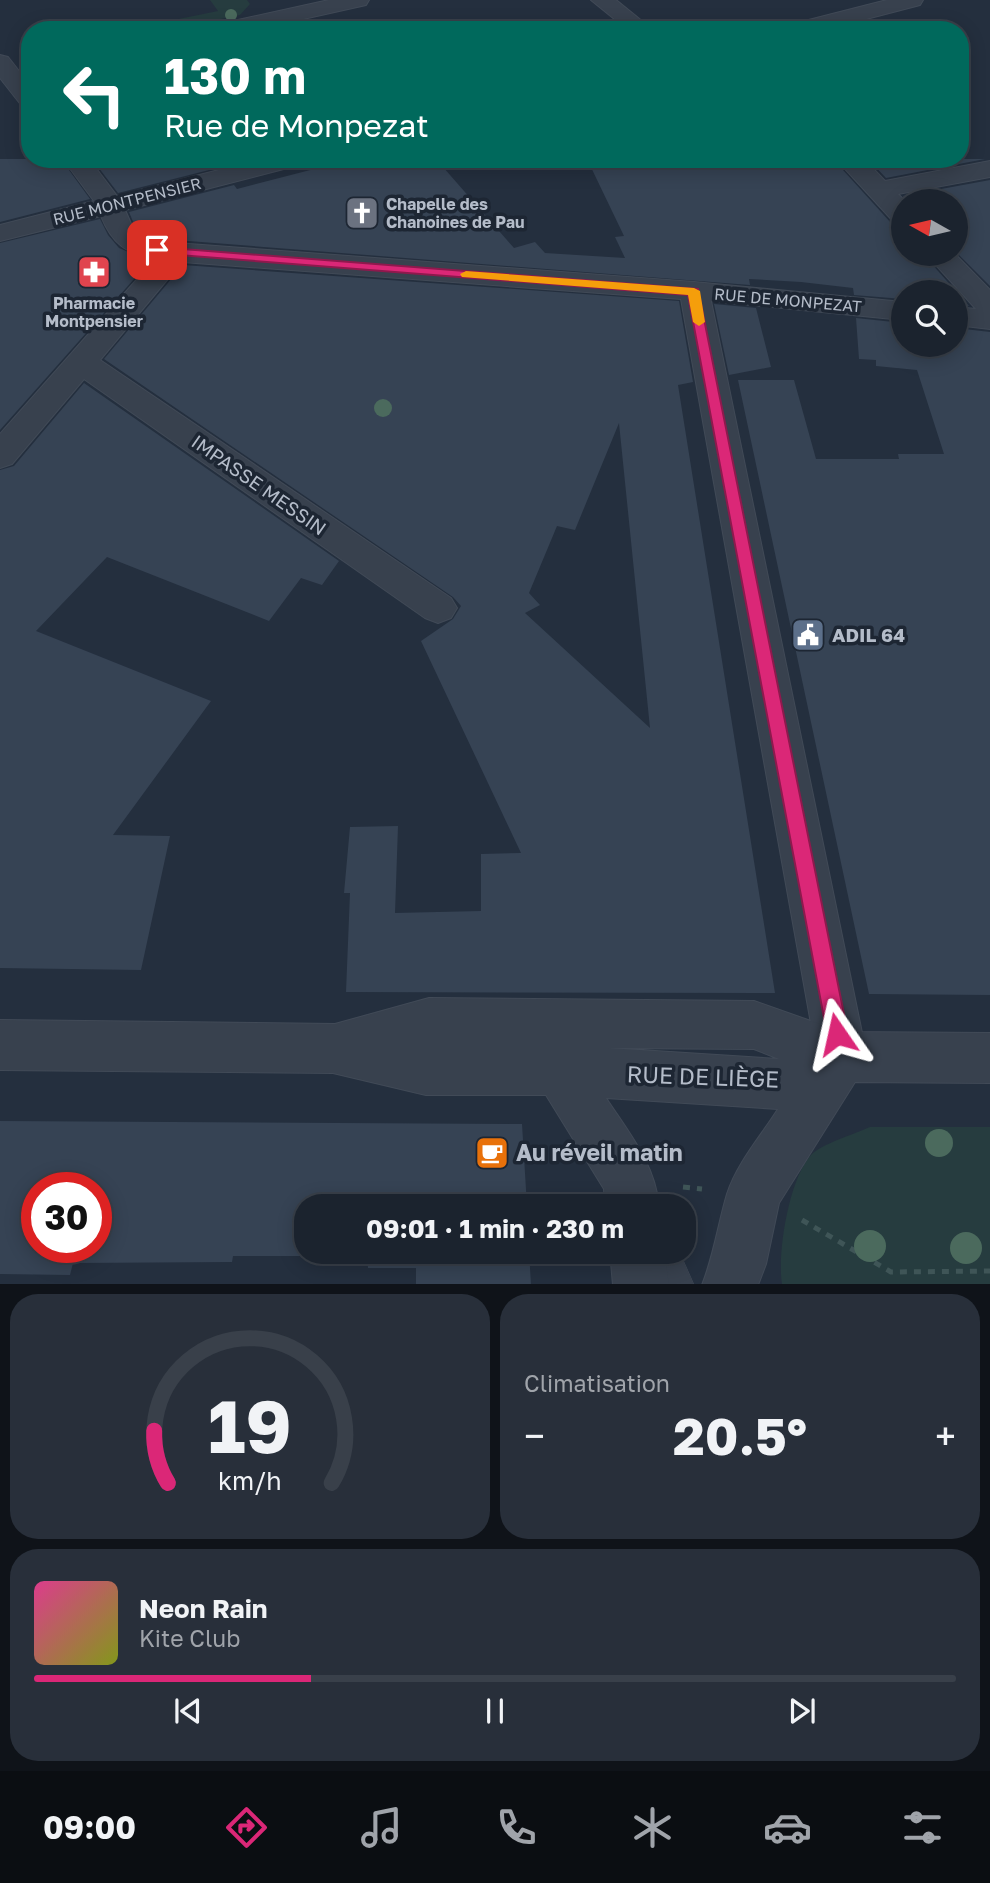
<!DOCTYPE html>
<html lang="fr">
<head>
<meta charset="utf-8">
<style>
  body { margin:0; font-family:"Golos Text",sans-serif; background:#282f3a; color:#f1f3f6; height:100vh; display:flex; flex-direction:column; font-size:26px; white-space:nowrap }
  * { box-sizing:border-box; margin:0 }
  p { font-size:23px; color:#a0a4aa }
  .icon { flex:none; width:38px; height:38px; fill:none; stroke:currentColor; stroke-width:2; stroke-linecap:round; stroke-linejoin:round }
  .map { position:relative; height:1284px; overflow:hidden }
  .details { display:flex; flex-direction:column; gap:10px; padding:10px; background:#0f1319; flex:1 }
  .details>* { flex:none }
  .top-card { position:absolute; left:21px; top:21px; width:948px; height:147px; border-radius:28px; box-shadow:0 4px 18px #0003,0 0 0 2px #39404a; background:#00695c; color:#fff; overflow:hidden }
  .needle { width:46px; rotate:278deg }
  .tools { position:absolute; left:891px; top:189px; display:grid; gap:14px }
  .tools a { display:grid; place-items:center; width:77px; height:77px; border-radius:50%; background:#1b232e; box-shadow:0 4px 18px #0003,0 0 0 2px #39404a; font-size:35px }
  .speed { position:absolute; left:21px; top:1172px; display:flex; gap:14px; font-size:35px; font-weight:700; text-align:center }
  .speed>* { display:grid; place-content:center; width:91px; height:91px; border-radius:50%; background:#1b232e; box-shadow:0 4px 18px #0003,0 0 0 2px #39404a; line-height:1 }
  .speed .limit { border:10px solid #d22; background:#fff; color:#111 }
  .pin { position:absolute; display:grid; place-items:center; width:60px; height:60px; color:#fff; margin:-30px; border-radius:14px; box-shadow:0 4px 10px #0006 }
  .me { position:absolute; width:77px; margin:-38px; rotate:349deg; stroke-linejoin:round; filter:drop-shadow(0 0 5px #0008) }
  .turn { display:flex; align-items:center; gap:24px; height:147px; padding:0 28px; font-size:32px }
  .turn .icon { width:91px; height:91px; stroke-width:2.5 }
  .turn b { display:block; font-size:49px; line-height:60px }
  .big { font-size:52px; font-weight:700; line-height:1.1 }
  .details .widget { flex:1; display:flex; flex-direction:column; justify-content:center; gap:10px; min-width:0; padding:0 24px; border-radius:28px; background:#282f3a }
  .details .dial { align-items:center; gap:0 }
  .dial svg { height:182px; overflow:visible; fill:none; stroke:#39404a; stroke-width:7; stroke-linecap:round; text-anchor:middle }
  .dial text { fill:#f1f3f6; stroke:none }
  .song { display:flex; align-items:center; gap:21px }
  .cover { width:84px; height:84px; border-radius:10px; background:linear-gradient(135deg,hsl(330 70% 55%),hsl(70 70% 35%)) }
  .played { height:7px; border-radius:4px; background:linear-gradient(90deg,#db2777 30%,#39404a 30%) }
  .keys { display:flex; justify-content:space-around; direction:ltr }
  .heat { display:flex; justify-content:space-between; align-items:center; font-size:38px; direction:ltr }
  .details .tiles { flex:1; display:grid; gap:10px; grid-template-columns:1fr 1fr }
  .widget:last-child { grid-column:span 2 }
  .trip { position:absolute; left:294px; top:1194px; width:402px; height:70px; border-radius:28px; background:#1b232e; box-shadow:0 4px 18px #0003,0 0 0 2px #39404a; font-weight:700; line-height:70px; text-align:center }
  .menu { display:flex; height:112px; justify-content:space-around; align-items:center; background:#0b0e12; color:#a0a4aa }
  .menu .icon { width:49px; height:49px }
  .menu .selected { color:#db2777 }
  .menu b { font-size:32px; color:#f1f3f6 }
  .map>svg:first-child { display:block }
  .green { fill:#263c3f }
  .building { fill:#364354; fill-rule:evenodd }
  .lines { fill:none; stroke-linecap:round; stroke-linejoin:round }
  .service-casing { stroke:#414a57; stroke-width:1 }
  .minor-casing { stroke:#414a57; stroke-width:2 }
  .tertiary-casing { stroke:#414a57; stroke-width:2 }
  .path { stroke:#3f5557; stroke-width:5; stroke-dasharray:7 7; stroke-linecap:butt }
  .service { fill:#38414e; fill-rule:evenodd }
  .minor { fill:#38414e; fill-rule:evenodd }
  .tertiary { fill:#38414e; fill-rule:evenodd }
  .tree { fill:#4b6a5d }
  .route { fill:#db2777; stroke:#8e194d; stroke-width:2 }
  .slow { fill:#f59e0b }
  .labels { text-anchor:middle; stroke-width:7; stroke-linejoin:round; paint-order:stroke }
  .far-street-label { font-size:16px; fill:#b4bcc9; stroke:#1d2633 }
  .far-poi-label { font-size:16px; font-weight:bold; fill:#b4bcc9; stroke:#1d2633; text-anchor:start }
  .street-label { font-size:19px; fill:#b4bcc9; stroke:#1d2633 }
  .poi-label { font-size:19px; font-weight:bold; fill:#b4bcc9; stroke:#1d2633; text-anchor:start }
  .near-street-label { font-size:23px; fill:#b4bcc9; stroke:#1d2633 }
  .near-poi-label { font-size:23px; font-weight:bold; fill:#b4bcc9; stroke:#1d2633; text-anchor:start }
</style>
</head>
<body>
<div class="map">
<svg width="990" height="1285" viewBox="0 0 990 1285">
  <rect width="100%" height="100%" fill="#242f3e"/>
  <path class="green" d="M210 0H247L250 4 240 15 168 30H158L154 24 218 11Z
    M870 1127H990V1284H782C777 1253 789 1179 811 1155 821 1144 855 1134 870 1127Z"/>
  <path class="building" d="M0 159H61L90 199 0 222Z
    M92 159H216L221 167 118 193Z
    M353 159H436L514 248 535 242 545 253 625 258 615 237 624 236 587 159H833L891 223 903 225V254H923L969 306 956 305V292H903V299L854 295 853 288 801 282 749 279 750 285 150 238 134 224 129 212 234 185 237 189Z
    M868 159H985L886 178Z
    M990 180V286L956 252V201H908L903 196Z
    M100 219 108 235 119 248 150 261 0 430V243Z
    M183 265 679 301 693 382 678 385 775 993 346 992 350 893H344L350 827 398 826 395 913 481 911V854L521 853 421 641 453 619 461 606 453 597 104 359ZM619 423 650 728 525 613 540 605 529 593 557 526 575 530Z
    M714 304 756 308 771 367 729 375Z
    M856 318 903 323V345H956V328L990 332V995L869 994 738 380H794L816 459H899L898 454H944L917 370 876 366V360L859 359Z
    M84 383 339 561 322 585 301 578 269 621 107 557 36 631 211 701 113 835 170 836 141 970 0 968V470L14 466Z
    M0 1121 522 1124 527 1206H306V1251H529L531 1285H416V1268H368L367 1256H233L232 1262 73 1263 70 1275 0 1274ZM37 1188H96V1248H37Z"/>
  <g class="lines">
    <defs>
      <path id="service" d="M646 1251H679L694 1285H661Z"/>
      <path id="minor" d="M329 0H369L366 5 254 30H212L215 25Z
        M591 0H616L653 30H628Z
        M887 0H923L920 5 824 30H786L789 25Z
        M0 55 8 57 30 85V108L22 106 0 78Z
        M63 159H89L117 196 262 159H307L303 164 125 210 132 226 149 241 694 282 903 302V320L711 301 867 1057 860 1075 842 1082 824 1075 817 1057 681 299 182 262 100 360 451 598 457 608 451 618 438 623 425 618 84 379 12 464 0 468V434L155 259C126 254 112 243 101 216L0 241V225L94 201Z
        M836 159H864L885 181 990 161V177L898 194 905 201 903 223 893 221Z
        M926 254H955L990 290V329L956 325V307L976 309Z"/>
      <path id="tertiary" d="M429 998 754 1001 842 1032 990 1033V1083L855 1082 779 1203 766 1264 758 1285H702C714 1255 718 1224 727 1194 737 1163 761 1136 778 1109L606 1098C629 1133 655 1164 659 1206H605L604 1189 546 1095H426L333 1073 0 1070V1020L335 1024ZM608 1048 754 1049 779 1059Z
        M610 1251H664L669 1285H613Z"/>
    </defs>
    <use href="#service" class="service-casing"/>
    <use href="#minor" class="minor-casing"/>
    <use href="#tertiary" class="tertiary-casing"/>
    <path class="path" d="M683 1187 702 1189
      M802 1220 891 1272 990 1271"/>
    <use href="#service" class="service"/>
    <use href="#minor" class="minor"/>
    <use href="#tertiary" class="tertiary"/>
  </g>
  <g class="tree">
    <circle cx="231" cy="15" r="6"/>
    <circle cx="383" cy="408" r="9"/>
    <circle cx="939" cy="1143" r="14"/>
    <circle cx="870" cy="1246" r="16"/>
    <circle cx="966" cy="1248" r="16"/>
  </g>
  <path class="route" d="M157 247 698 289 848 1034 845 1041 837 1044 830 1041 827 1034 688 295 153 253 152 250Z"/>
  <path class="slow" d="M466 271 694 288 700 291 705 322 699 326 693 322 688 295 462 277 460 274Z"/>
  <defs>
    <symbol id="church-square" viewBox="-11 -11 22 22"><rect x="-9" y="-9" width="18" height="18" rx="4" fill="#6b7280" stroke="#1d2633"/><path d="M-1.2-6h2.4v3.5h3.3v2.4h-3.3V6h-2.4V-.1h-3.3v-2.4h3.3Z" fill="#fff"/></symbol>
    <symbol id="pharmacy-square" viewBox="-11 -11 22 22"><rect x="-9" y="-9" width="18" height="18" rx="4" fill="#e0444e" stroke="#1d2633"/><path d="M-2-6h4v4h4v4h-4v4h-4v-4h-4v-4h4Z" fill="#fff"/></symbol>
    <symbol id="civic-square" viewBox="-11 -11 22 22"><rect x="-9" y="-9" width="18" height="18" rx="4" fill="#5c6f8a" stroke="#1d2633"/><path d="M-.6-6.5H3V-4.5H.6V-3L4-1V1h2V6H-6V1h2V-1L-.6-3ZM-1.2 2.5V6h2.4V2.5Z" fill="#fff"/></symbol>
    <symbol id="cafe-square" viewBox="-11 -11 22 22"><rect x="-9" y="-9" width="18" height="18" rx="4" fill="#e8710a" stroke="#1d2633"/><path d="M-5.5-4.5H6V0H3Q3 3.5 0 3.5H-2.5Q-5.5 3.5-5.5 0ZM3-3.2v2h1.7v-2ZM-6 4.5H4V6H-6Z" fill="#fff"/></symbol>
  </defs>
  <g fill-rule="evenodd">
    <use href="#church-square" x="343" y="194" width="38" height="38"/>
    <use href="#pharmacy-square" x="75" y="253" width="38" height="38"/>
    <use href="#civic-square" x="789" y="616" width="38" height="38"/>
    <use href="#cafe-square" x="473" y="1134" width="38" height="38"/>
  </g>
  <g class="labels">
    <g class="far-street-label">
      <text transform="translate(127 201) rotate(-14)" y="6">RUE MONTPENSIER</text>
      <text transform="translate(788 300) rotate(5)" y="6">RUE DE MONPEZAT</text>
    </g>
    <g class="far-poi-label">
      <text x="386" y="210">Chapelle des<tspan x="386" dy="18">Chanoines de Pau</tspan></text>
      <text x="94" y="309" text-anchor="middle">Pharmacie<tspan x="94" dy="18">Montpensier</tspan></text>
    </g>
    <g class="street-label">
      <text transform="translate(259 485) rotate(35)" y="7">IMPASSE MESSIN</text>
    </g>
    <g class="poi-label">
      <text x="832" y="642">ADIL 64</text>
    </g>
    <g class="near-street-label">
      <text transform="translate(703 1077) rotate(2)" y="8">RUE DE LIÈGE</text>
    </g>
    <g class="near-poi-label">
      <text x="516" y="1161">Au réveil matin</text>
    </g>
  </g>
</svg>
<div class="tools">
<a><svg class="needle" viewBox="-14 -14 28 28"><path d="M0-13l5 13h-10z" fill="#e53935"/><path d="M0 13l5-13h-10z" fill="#a0a4aa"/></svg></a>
<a><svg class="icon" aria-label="search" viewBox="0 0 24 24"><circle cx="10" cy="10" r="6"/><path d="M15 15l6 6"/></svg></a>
</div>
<div class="speed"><div class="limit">30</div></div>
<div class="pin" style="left:157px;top:250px;background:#d93025"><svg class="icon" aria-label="arrive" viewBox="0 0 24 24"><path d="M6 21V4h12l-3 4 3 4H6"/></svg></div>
<svg class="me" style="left:837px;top:1034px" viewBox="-20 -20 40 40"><path d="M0-17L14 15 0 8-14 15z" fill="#db2777" stroke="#fff" stroke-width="4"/></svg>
<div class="trip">09:01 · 1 min · 230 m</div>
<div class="top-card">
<div class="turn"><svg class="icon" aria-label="left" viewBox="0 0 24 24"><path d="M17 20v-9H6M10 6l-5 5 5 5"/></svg><div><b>130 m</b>Rue de Monpezat</div></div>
</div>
</div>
<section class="details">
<div class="tiles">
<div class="widget dial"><svg viewBox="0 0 100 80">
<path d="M14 69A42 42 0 1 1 86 69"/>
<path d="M14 69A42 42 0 0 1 8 46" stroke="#db2777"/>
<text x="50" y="56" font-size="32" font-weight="700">19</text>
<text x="50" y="72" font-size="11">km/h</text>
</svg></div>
<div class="widget"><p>Climatisation</p>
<div class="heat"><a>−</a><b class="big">20.5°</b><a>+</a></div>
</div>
<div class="widget">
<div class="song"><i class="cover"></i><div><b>Neon Rain</b><p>Kite Club</p></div></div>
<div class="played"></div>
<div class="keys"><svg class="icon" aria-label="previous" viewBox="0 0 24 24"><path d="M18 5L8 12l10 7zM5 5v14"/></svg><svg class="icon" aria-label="pause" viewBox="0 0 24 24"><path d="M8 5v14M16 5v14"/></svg><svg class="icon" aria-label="next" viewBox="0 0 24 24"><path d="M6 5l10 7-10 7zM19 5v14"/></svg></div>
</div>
</div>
</section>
<nav class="menu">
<b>09:00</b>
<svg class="icon selected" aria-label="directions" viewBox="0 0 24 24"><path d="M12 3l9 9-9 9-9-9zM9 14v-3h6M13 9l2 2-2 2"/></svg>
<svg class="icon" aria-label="music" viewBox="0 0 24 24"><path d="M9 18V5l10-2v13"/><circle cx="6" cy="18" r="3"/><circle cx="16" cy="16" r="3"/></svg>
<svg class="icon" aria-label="phone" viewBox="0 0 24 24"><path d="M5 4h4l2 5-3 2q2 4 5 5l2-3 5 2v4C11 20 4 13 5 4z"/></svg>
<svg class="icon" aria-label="climate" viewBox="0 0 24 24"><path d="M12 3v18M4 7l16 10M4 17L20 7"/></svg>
<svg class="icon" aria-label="car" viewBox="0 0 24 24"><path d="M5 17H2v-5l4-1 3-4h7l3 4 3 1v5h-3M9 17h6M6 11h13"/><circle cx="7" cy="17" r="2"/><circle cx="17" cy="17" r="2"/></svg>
<svg class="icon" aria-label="filters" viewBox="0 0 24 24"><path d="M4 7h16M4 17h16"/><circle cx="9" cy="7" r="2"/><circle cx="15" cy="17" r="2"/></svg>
</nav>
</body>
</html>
